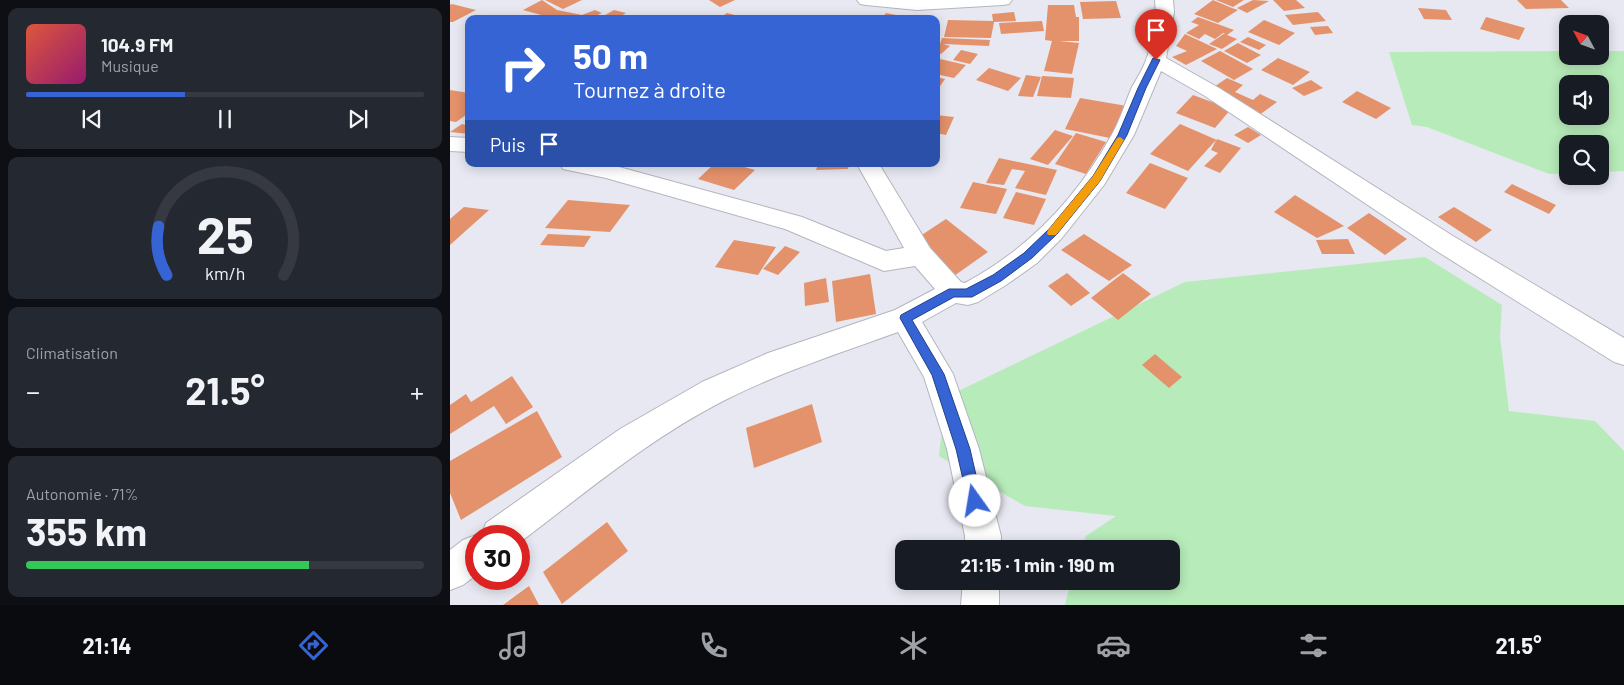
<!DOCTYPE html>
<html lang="fr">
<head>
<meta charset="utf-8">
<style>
  body { margin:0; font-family:Barlow,sans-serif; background:#242831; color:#f1f3f6; height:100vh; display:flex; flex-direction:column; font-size:19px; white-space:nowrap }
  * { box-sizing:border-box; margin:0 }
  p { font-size:16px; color:#9ea1a6 }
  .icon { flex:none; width:28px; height:28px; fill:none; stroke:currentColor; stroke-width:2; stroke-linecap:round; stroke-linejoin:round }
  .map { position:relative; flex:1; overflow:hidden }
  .side { display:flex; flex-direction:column; gap:8px; padding:8px; background:#0d0f14; width:450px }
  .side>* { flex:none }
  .banner { position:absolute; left:15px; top:15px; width:475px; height:152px; border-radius:10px; box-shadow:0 2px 12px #0003; background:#3664d4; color:#fff; overflow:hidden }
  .needle { width:32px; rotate:311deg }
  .fabs { position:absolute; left:1109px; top:15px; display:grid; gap:10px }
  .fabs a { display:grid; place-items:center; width:50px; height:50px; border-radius:10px; background:#171b24; box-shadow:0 2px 12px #0003; font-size:25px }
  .speed { position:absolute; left:15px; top:525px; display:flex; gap:10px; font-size:25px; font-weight:700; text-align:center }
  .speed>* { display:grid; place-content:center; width:65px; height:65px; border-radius:50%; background:#171b24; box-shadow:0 2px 12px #0003; line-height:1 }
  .speed .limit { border:8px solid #d22; background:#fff; color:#111 }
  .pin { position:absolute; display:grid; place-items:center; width:42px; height:42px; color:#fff; margin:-51px -21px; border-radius:50% 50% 50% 0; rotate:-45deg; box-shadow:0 0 5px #0007 }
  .pin .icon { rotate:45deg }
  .me { position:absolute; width:55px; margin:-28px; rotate:347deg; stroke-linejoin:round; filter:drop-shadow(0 0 4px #0008) }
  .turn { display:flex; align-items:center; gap:18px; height:105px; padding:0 25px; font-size:22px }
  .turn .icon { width:65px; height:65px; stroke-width:2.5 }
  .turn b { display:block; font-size:35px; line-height:42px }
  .then { display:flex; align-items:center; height:48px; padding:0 25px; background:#0003; gap:10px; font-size:19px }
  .big { font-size:38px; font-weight:700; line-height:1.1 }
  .side .tile { flex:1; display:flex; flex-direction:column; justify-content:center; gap:8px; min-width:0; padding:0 18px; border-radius:10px; background:#242831 }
  .side .dial { align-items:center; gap:0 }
  .dial svg { height:130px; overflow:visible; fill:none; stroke:#363941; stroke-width:7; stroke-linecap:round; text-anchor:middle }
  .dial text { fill:#f1f3f6; stroke:none }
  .song { display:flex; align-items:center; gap:15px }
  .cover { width:60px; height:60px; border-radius:8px; background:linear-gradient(135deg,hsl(10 70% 55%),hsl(320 70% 35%)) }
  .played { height:5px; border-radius:2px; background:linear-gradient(90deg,#3664d4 40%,#363941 40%) }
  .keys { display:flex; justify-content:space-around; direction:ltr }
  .heat { display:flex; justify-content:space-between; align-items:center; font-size:28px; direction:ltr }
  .charge { height:8px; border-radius:4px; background:linear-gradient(90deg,#34c759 71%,#363941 0) }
  .trip { position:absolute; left:445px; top:540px; width:285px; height:50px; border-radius:10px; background:#171b24; box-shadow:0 2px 12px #0003; font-weight:700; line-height:50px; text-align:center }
  .dock { display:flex; height:80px; justify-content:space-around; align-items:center; background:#090b0e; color:#9ea1a6 }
  .dock .icon { width:35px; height:35px }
  .dock .current { color:#3664d4 }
  .dock b { font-size:22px; color:#f1f3f6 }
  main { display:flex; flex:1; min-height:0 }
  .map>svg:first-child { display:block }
  .green { fill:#b7ebb9; fill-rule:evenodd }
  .building { fill:#e4926b }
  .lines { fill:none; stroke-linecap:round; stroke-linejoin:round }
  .minor-casing { stroke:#b4b5be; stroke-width:2 }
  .minor { fill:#fff; fill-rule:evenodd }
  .route { fill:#3664d4; stroke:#23418a }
  .slow { fill:#f59e0b }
</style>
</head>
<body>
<main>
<section class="side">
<div class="tile">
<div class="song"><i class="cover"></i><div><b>104.9 FM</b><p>Musique</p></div></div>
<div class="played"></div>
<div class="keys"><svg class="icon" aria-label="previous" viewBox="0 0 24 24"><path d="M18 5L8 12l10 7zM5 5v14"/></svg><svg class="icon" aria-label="pause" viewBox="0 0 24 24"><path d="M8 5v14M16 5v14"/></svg><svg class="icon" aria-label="next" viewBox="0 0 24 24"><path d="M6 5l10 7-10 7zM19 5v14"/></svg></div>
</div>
<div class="tile dial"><svg viewBox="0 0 100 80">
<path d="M14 69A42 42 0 1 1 86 69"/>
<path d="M14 69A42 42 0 0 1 9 39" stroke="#3664d4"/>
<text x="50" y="56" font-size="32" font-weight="700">25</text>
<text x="50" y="72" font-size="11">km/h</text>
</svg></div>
<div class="tile"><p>Climatisation</p>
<div class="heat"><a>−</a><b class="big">21.5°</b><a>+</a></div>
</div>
<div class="tile"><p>Autonomie · 71%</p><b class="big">355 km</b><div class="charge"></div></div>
</section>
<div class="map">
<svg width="1174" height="605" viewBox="0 0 1174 605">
  <rect width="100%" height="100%" fill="#e7e8f1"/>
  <path class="green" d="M1117 51 1118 56H1150V51H1174V171L1150 172V144H1118L1117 173 1099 174 977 127 962 125 939 52ZM1118 84H1150V116H1118Z
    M975 257 1052 305 1050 337 1059 411 1145 421 1174 451V605H615L621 581H721V549H631L636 536 666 516 575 506 489 456 496 397 735 282Z"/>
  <path class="building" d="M92 0 107 10 132 15 145 10 152 13 139 19H106L73 10Z
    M95 0H132L113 9Z
    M259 0H285L270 7Z
    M763 0 782 8 788 10 768 23 744 14Z
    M766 0H794L783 7Z
    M803 0 819 1 797 13 787 8Z
    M823 0H846L855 8 834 11Z
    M1067 0H1111L1119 8 1076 9Z
    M666 1 671 18 633 19 630 2Z
    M2 4 26 10 3 22H0V5Z
    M598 5H624L626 17H618H629V41H609L629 43 622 74 594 71 602 41 595 40Z
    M968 8 996 10 1002 20 974 19Z
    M164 10 176 13 166 19H148Z
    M564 12 566 21 544 22 541 38 494 37 498 20 543 21 542 14Z
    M868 12 876 21 843 25 835 15Z
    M277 13 297 18V19H268Z
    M436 13 461 18V19H431Z
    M748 17 784 30 777 35 787 39 772 49 759 44 775 33H773L765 39 755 34 749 39 736 33 749 25 741 22Z
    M1036 17 1075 28 1069 40 1030 29Z
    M814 20 845 33 829 45 798 32Z
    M592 21 594 31 551 34 549 23Z
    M878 26 883 33 865 35 860 27Z
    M735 34 767 49 736 65 722 57 737 51 726 46Z
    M798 37 816 45 809 50 790 42Z
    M492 38 540 40 539 46 493 44 500 46 491 54 486 52V42L490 44Z
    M788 43 811 55 797 63 774 51Z
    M511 50 528 54 520 64 503 60Z
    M770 51 803 69 784 80 751 61Z
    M828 58 860 72 843 85 811 70Z
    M490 59 516 65 504 78 486 74V63Z
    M539 68 571 78 558 91 526 80Z
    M576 75 591 77 583 97 568 96Z
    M592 76 624 78 621 98 587 96Z
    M486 77 495 79 486 92Z
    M777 78 793 85 785 92 803 100 810 94 827 102 808 116 758 91Z
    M861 80 873 88 854 96 842 88Z
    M0 90 19 93V113L6 122 0 121Z
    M907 91 941 108 926 119 892 102Z
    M743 95 781 109 765 128 726 113Z
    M630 98 677 106 665 139 615 129Z
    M486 115 504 117 496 135 486 133Z
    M12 124 19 126V134L0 132Z
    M730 124 767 140V139L791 148 770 173 754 166 768 153 761 150 766 140 738 171 700 154Z
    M798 127 811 135 798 143 784 135Z
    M605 130 623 136 598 165 580 159Z
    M626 133 656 142 636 174 605 164Z
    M549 158 607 170 596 195 565 188 575 171 562 169 554 185 536 183Z
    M700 163 738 178 715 209 676 193Z
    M264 164H284L305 170 284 190 248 179Z
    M368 164H399L398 169 366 170Z
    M523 182 557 189 546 214 510 208Z
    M1062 184 1106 205 1099 214 1054 192Z
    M566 192 596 199 584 225 553 218Z
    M845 195 894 226 867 238 824 212Z
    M118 200 180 205 160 232 95 228Z
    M14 207 39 210 0 245V219Z
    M1004 207 1042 230 1026 242 988 217Z
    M919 213 957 239 935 255 897 228Z
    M496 219 538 252 494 283 452 248Z
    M98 234 141 236 134 247 90 245Z
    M634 234 682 265 659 281 611 250Z
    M898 239 905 254H872L866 240Z
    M284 240 326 247 308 275 265 267Z
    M335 246 350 252 328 275 313 269Z
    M617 273 640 293 621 306 598 286Z
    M673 273 701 294 668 320 641 298Z
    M420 274 426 314 386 322 382 281Z
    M376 278 379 302 355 306 354 283Z
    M705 354 732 377 719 388 692 365Z
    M62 376 83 407 56 424 44 406 0 434V405L16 394 21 402Z
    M362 404 372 442 304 468 296 428Z
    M87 411 112 457 11 520 0 493V461Z
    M157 522 178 551 112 604 93 572Z
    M79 586 89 605H53Z"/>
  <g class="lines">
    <defs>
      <path id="minor" d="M407 0H562L559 4 553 5 467 10 416 5 410 4Z
        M705 0H723L724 12 716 58 769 88 1003 236 1174 338V365L1164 362 985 250 755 96 711 71 684 135 654 185 612 238 587 263 556 285 528 302 518 305 506 303 472 322 503 374 529 449 551 536V549H515V536L497 449 474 377 448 332C390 353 331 372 275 400 200 438 135 493 69 543V536H31L36 523 170 429 252 382 318 353 445 310 485 289 465 266 434 271 335 229 156 178 113 169 110 164H158L352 217 436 251 454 248 407 164H429L480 248 511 282 515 283C578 249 626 199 661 136 670 121 675 103 682 87 687 78 693 69 696 60 703 42 707 18 705 0Z
        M0 137 19 138V152L0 151Z
        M26 535 29 536H26V575L13 585 0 590V550L13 540Z
        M513 581H549V605H511Z"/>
    </defs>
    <use href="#minor" class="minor-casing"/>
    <use href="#minor" class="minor"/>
  </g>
  <path class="route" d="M703 58 710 60 696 88 677 135 650 181 607 234 582 258 551 281 522 297H504L462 320 494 374 520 449 532 501 530 506 525 508 520 506 518 501 506 449 482 375 450 318 451 315 499 289H516L543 275 574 253 599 229 643 176 668 135 688 88Z"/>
  <path class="slow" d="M670 137 674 140 650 181 606 235H598L597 233 598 230 643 176 667 138Z"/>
</svg>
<div class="fabs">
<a><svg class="needle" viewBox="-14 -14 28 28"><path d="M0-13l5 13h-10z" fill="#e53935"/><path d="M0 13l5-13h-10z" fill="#9ea1a6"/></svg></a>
<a><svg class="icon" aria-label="sound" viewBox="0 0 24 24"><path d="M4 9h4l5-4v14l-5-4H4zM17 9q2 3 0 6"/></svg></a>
<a><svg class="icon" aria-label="search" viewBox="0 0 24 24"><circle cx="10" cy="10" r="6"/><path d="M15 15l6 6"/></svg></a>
</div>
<div class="speed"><div class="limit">30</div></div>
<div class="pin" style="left:706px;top:60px;background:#d93025"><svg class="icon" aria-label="arrive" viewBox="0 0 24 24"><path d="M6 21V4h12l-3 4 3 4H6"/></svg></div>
<svg class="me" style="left:525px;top:501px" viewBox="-20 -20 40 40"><circle r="19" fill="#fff"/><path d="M0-13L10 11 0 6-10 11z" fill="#3664d4"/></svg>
<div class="trip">21:15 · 1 min · 190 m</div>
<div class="banner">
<div class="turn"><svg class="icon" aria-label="right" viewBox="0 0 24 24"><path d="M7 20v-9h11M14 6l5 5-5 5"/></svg><div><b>50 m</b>Tournez à droite</div></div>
<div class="then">Puis<svg class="icon" aria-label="arrive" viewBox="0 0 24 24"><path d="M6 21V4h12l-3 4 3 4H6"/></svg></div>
</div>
</div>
</main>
<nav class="dock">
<b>21:14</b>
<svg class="icon current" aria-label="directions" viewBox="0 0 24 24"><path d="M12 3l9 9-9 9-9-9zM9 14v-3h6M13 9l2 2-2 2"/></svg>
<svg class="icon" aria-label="music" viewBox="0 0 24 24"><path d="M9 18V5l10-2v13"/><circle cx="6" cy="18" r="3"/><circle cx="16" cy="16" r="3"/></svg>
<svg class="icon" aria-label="phone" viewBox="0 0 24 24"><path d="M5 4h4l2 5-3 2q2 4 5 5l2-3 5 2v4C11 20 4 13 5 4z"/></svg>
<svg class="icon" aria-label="climate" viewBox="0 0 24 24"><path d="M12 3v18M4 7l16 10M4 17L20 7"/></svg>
<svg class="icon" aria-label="car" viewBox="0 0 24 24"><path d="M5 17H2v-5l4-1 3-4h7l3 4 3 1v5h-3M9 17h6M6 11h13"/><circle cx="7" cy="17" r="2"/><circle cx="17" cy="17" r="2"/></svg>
<svg class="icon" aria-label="filters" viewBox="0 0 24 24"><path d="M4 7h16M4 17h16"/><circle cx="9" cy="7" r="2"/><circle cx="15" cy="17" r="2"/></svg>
<b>21.5°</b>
</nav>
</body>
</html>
